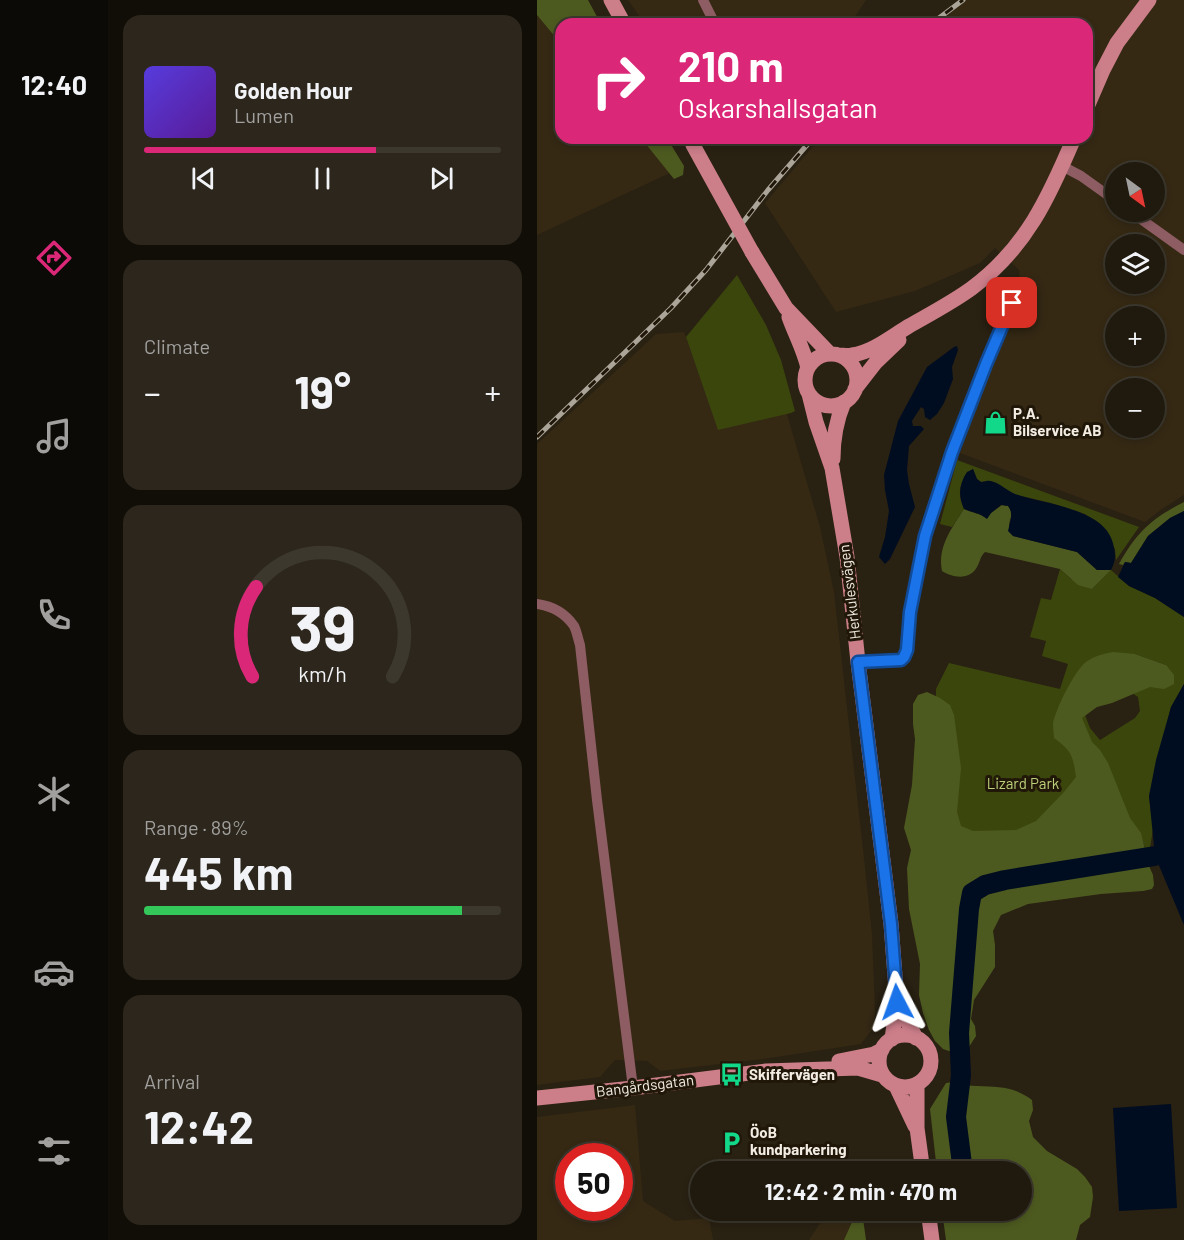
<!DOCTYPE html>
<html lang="en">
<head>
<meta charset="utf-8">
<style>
  body { margin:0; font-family:Barlow,sans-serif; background:#2c261c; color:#f1f3f6; height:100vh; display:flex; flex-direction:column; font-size:22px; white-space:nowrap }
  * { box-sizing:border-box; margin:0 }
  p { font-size:20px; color:#a1a09e }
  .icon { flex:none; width:33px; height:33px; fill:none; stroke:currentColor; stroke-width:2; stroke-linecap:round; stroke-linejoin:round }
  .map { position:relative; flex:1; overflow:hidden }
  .side { display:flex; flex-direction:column; gap:15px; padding:15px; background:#110e08; width:429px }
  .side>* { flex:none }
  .hud { position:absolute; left:18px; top:18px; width:538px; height:126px; border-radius:18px; box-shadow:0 3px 9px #0003,0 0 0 2px #3c382e; background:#db2777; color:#fff; overflow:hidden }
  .needle { width:39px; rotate:147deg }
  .controls { position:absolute; left:568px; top:162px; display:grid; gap:12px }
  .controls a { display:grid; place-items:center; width:60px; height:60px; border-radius:50%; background:#1f190e; box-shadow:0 3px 9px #0003,0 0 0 2px #3c382e; font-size:30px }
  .speed { position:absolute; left:18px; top:1143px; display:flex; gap:12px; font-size:30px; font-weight:700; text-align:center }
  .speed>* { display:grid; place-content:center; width:78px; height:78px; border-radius:50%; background:#1f190e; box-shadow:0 3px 9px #0003,0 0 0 2px #3c382e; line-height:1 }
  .speed .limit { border:9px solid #d22; background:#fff; color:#111 }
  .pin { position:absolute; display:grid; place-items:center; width:51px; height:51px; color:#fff; margin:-26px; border-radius:12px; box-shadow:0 3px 9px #0006 }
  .me { position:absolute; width:66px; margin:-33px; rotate:356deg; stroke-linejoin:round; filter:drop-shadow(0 0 4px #0008) }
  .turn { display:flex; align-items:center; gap:21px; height:126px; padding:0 24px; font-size:27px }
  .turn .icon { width:78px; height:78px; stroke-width:2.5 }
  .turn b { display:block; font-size:42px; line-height:51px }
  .big { font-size:45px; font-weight:700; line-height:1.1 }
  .side .tile { flex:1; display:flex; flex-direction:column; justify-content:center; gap:9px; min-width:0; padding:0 21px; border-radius:18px; background:#2c261c }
  .side .dial { align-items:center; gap:0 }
  .dial svg { height:156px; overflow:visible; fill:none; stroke:#3c382e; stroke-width:7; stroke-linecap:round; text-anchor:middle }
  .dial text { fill:#f1f3f6; stroke:none }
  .song { display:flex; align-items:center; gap:18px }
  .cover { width:72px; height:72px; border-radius:9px; background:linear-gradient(135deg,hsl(250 70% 55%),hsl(270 70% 35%)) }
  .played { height:6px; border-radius:3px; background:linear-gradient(90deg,#db2777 65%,#3c382e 65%) }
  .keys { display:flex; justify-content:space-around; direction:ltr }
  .heat { display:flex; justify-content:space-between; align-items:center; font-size:33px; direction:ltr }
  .charge { height:9px; border-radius:4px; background:linear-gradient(90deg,#34c759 89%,#3c382e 0) }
  .trip { position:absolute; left:153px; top:1161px; width:342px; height:60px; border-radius:30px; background:#1f190e; box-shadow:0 3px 9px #0003,0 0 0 2px #3c382e; font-weight:700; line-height:60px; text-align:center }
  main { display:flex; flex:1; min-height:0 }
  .menu { display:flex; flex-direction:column; width:108px; justify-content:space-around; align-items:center; background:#0c0a06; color:#a1a09e }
  .menu .icon { width:42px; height:42px }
  .menu .active { color:#db2777 }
  .menu b { font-size:27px; color:#f1f3f6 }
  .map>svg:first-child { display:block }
  .built { fill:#352914; fill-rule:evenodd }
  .green { fill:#3b460d; fill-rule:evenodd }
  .forest { fill:#4d5a1f }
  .water { fill:#000d20 }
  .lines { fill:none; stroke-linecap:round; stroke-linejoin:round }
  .river { stroke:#000d20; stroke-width:20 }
  .street { stroke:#8e5d64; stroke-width:10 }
  .secondary { stroke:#cc7e89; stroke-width:15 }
  .rail-casing { stroke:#aba599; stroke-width:5 }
  .rail { stroke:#201709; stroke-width:3; stroke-dasharray:9; stroke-linecap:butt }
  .secondary-bridge { stroke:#cc7e89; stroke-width:15 }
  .route-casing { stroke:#114b97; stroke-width:15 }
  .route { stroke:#1a73e8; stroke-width:10 }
  .labels { text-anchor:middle; stroke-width:6; stroke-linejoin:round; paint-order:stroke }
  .poi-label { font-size:15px; font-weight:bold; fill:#f2ece2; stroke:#201709; text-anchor:start }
  .street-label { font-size:15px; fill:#f2ece2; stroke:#201709 }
  .park-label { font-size:15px; fill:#bbd07a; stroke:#201709 }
</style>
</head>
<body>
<main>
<nav class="menu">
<b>12:40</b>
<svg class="icon active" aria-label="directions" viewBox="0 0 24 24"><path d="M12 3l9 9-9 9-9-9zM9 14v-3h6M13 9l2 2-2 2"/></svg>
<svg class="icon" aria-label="music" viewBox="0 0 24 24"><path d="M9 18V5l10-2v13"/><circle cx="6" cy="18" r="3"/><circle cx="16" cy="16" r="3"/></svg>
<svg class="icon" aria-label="phone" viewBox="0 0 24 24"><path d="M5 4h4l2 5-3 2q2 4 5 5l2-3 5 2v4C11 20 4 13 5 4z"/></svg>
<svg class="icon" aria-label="climate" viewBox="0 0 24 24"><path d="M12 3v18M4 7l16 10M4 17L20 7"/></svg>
<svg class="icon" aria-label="car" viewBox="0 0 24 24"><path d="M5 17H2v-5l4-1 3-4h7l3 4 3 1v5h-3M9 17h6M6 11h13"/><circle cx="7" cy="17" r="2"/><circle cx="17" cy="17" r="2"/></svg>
<svg class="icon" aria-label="filters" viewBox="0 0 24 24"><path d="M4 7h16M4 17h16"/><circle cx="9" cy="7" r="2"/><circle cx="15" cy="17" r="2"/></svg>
</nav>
<section class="side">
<div class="tile">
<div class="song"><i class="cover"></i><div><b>Golden Hour</b><p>Lumen</p></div></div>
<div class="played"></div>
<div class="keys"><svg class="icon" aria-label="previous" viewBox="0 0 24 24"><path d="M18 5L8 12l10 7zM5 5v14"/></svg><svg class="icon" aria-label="pause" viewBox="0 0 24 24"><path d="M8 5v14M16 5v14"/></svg><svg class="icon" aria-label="next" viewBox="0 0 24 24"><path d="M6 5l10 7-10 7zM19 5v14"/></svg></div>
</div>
<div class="tile"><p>Climate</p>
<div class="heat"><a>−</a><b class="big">19°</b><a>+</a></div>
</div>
<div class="tile dial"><svg viewBox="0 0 100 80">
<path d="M14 69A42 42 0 1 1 86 69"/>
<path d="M14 69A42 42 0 0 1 16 23" stroke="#db2777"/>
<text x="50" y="56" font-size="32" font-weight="700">39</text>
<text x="50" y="72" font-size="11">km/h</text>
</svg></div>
<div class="tile"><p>Range · 89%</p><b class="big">445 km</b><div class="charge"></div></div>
<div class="tile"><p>Arrival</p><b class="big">12:42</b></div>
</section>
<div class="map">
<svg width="647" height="1240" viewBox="0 0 647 1240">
  <rect width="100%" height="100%" fill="#292112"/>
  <path class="built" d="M91 0H329L313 24H108Z
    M421 0H647V495L625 509 608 522 423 453 454 367 484 297 482 270 458 248 443 263 378 291 299 312 228 203 283 138H550V24H395ZM579 172H618V212H579ZM579 244H618V284H579ZM579 316H618V356H579ZM579 388H618V428H579Z
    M0 15 24 44V138H104L133 173 0 235Z
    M147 332 182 428 247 404 283 527 297 592 326 849 335 934 338 1013 337 1027 324 1044 226 1059 123 1071 110 1061 78 1060 63 1077 0 1085V444L119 334Z
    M98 1105 106 1201 138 1221 172 1218 176 1240H0V1117ZM82 1156V1208H32V1156Z
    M291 1211H321L308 1240H272Z"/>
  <path class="green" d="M200 275 229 325 244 360 258 411 254 413 181 430 149 337Z
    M420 460 602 527 579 560 578 549 565 526 548 514 514 503 476 494 454 481 444 482 440 479 436 469C423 484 419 490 427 509L415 527 403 524Z
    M523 569 534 579 555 589 574 570 592 586 618 598 647 617V684L634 707 612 796 616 829 613 848 611 849 608 848 603 833 399 880V689L412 663 523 689 531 664 505 656 509 641 493 637 504 598 514 600ZM598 654 629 665 589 689 601 697 603 711 598 718 563 740 553 728 548 715 551 696Z"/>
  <path class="forest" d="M0 0H51L64 24H24V44L0 15Z
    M104 138H130L147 166 146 175 137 179Z
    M647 502V511L633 518 611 536 594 563 588 562 586 565 582 564C599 533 615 518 647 502Z
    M465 505 471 506C478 515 472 518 472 527 473 530 475 533 476 536L540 552 560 570H574L555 589 541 585 523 569 448 552C443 557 444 559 441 565 434 581 416 578 405 571 400 547 415 528 427 509 436 513 442 513 450 518L454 513Z
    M576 652 598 654 629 665 637 675V684L627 689 613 687 575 703 560 707 545 718 555 742 563 750 571 763 593 818 604 833 612 866 616 875 617 885 615 889 606 891 564 894 491 904 464 915 456 931 458 945V967L437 1000 434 1019 438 1026 439 1036 430 1050 418 1053 406 1049 398 1041 392 1030 386 1013 382 995 383 964 372 909 370 868 374 850 367 828 375 785 378 739 376 724V704L381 695 390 692 403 698 413 705 417 715 424 768 420 812 424 826 436 831 479 830 499 821 527 792 539 777C536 756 535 751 517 738 517 734 516 729 516 724 518 710 538 670 549 662 557 656 566 654 576 652Z
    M416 1082C424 1084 432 1086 440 1086 462 1087 476 1086 495 1100L496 1110 492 1121 496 1137 510 1151 540 1169 548 1177 555 1187 556 1197 553 1217 543 1225 539 1240H409L405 1211 484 1210V1172L400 1171 393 1109 409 1083Z
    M320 1211H325L329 1240H307Z"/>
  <path class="water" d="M420 346 421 350 415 367 416 379 407 403 400 414 393 420 388 417 387 409 384 407 375 421 376 426H384L387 429 372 446 370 470 372 484 378 507 353 559 348 564 342 557 348 537 352 511 348 490 347 475 361 421 390 367 417 347Z
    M436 469 440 479 444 482C447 482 450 480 453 481 462 482 470 491 478 494 508 505 572 508 577 548 579 557 578 562 574 570H560L540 552 476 536 471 531C473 521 477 514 471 506L464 505 454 513 450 519C441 512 436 513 427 509 421 495 422 484 430 472Z
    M647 511V617L618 598 592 586 581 577 588 562 594 563 611 536 633 518Z
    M647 684V925L618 856 612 796 619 760 634 707Z
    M634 1104 640 1208 582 1211 576 1108Z"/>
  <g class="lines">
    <path class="river" d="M426 1172 419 1117 424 1075 422 1033 432 909 435 893 448 885 468 880 618 856"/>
    <path class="street" d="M166 0 178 24
      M525 166 544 176 579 201
      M594 212 647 250
      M0 604C15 606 28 613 37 626 40 632 41 639 43 645L60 800 96 1088
      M321 662 364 660 367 657 370 650 373 612 388 536 415 452 449 364 477 299"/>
    <path class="secondary" d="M74 0 87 24
      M550 107 566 70 580 43 612 0
      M215 252 249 308 293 354
      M252 317C258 334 267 350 271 368
      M268 380a26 26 0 1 1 52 0a26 26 0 1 1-52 0Z
      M302 355C306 355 311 356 315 355 336 352 355 336 372 326 393 314 416 302 435 288 489 248 512 197 537 138
      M318 389 339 362 362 340
      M272 394 279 422 295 468 310 557 321 662 354 924 360 1002 355 1039
      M296 459C296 439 299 421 307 402
      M360 1002 379 1038
      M342 1061a26 26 0 1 1 52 0a26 26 0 1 1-52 0Z
      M302 1061 337 1054 345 1050
      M380 1084V1128L386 1172
      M359 1086 378 1126
      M0 1098 96 1088 229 1071 321 1068 345 1075
      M391 1210 395 1240"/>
    <defs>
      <path id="rail" d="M394 24 426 0
        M0 437 134 308 169 270 231 190 276 138"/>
    </defs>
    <use href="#rail" class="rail-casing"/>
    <use href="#rail" class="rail"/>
    <path class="secondary-bridge" d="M156 145 215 252"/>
  </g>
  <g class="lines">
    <defs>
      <path id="route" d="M360 1002 354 924 321 662 364 660 367 657 370 650 373 612 388 536 415 452 449 364 475 303"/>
    </defs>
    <use href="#route" class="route-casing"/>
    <use href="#route" class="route"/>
  </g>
  <defs>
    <symbol id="shop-bare" viewBox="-9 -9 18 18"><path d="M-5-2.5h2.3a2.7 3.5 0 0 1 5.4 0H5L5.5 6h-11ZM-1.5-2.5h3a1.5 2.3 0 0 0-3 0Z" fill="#12d98a" stroke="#201709" stroke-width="2.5" paint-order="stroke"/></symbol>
    <symbol id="bus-bare" viewBox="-9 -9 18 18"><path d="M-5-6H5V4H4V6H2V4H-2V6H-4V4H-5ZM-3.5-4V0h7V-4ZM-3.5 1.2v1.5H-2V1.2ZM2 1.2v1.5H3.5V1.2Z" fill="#12d98a" stroke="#201709" stroke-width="2.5" paint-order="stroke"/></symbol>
    <symbol id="parking-bare" viewBox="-9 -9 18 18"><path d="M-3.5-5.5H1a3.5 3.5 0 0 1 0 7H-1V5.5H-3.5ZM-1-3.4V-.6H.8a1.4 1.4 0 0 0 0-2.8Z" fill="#12d98a" stroke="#201709" stroke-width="2.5" paint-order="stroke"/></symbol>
  </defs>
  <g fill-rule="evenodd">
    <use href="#shop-bare" x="442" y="406" width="33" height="33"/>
    <use href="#bus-bare" x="178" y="1058" width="33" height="33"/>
    <use href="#parking-bare" x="178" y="1126" width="33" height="33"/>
  </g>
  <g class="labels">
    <g class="poi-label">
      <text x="476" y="419">P.A.<tspan x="476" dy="17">Bilservice AB</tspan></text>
      <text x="212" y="1080">Skiffervägen</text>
      <text x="213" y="1138">ÖoB<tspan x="213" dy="17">kundparkering</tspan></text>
    </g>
    <g class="street-label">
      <text transform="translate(313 592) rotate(-97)" y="5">Herkulesvägen</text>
      <text transform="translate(108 1086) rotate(-7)" y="5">Bangårdsgatan</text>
    </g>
    <g class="park-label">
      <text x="486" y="789">Lizard Park</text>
    </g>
  </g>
</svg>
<div class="controls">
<a><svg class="needle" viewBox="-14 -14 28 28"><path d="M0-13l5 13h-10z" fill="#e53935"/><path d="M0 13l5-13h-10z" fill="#a1a09e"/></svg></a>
<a><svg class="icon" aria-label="layers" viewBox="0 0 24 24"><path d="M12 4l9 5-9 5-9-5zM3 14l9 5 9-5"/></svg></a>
<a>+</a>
<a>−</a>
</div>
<div class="speed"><div class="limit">50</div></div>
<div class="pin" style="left:475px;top:303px;background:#d93025"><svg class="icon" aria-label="arrive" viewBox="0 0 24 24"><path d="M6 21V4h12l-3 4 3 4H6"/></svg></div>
<svg class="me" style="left:360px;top:1002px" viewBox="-20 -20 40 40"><path d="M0-17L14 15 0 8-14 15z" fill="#1a73e8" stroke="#fff" stroke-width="4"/></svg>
<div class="trip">12:42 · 2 min · 470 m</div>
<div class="hud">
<div class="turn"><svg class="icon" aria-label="right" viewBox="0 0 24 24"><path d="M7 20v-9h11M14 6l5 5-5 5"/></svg><div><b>210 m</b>Oskarshallsgatan</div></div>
</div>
</div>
</main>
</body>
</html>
